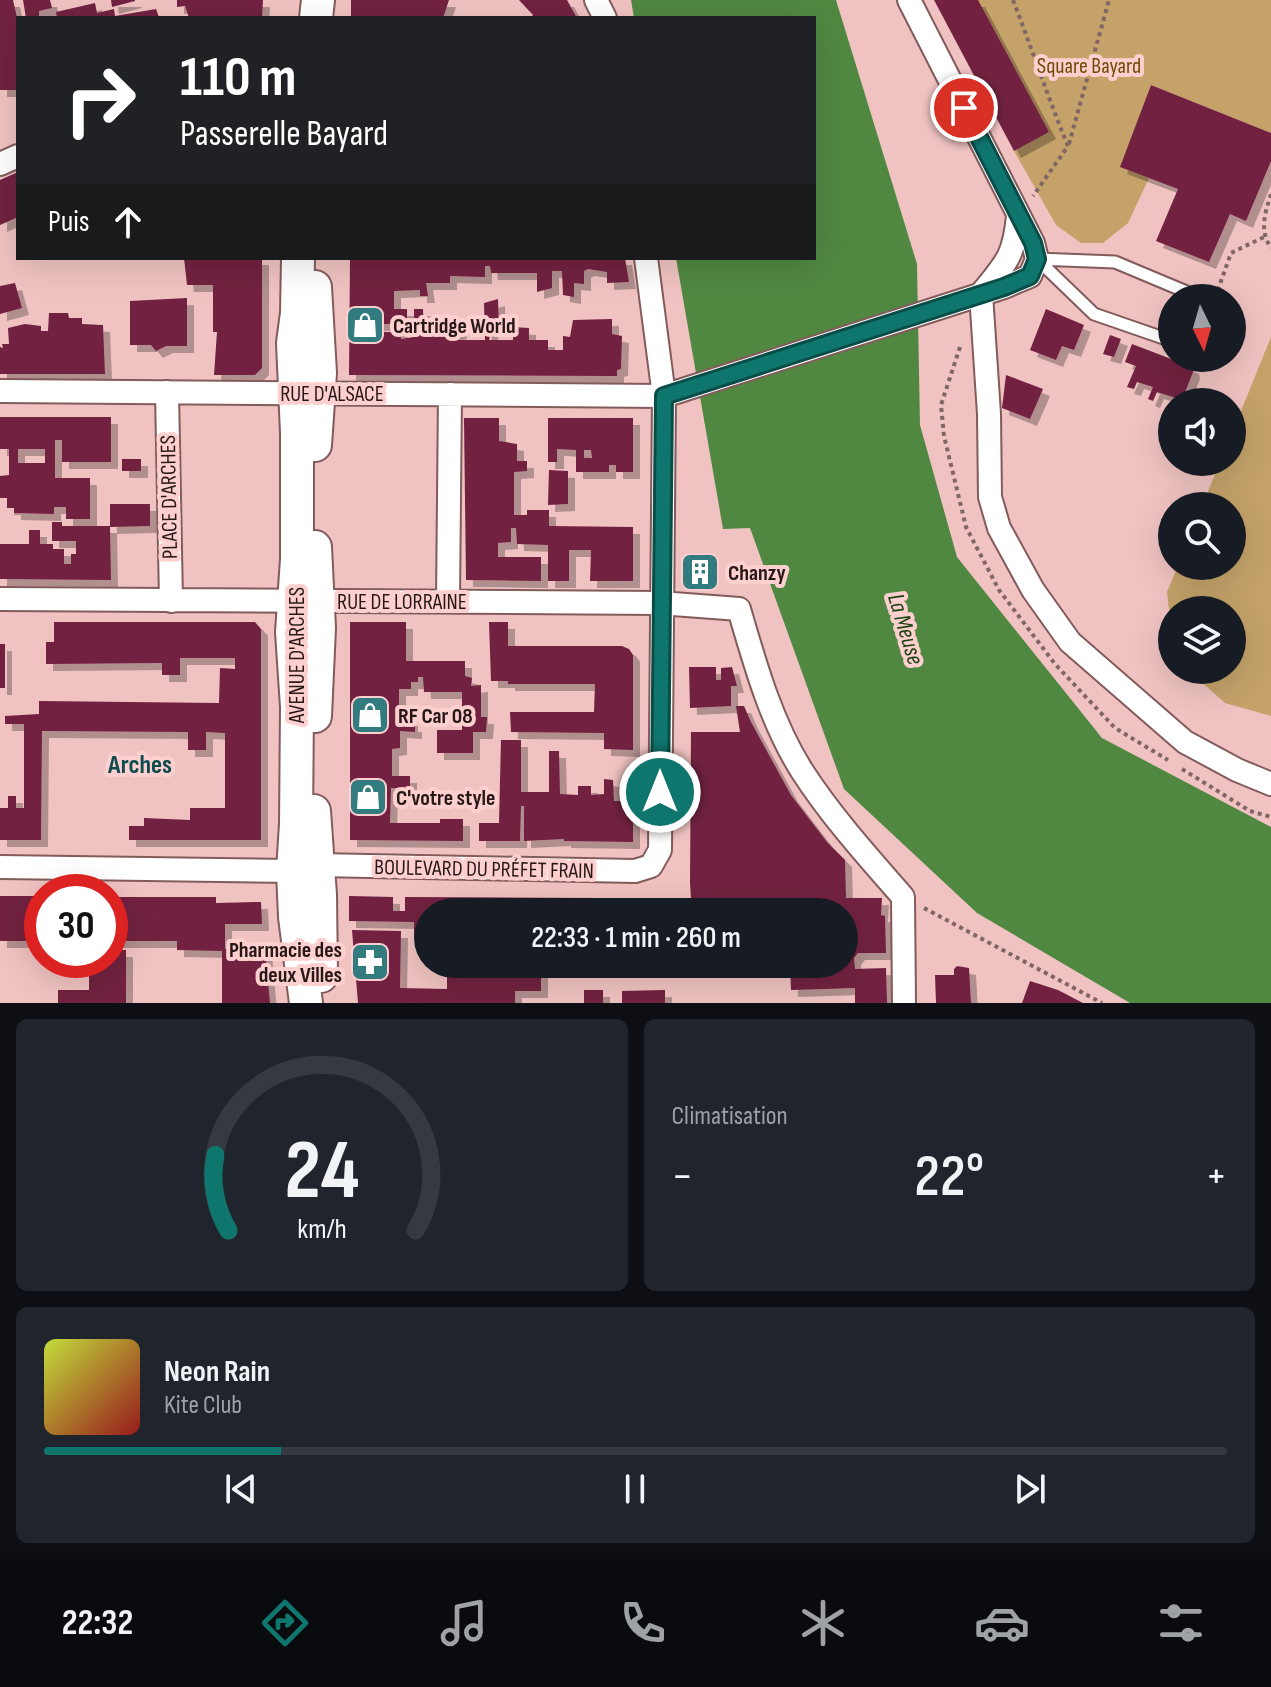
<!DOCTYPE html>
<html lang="fr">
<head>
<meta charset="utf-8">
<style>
  body { margin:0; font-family:"Sofia Sans Condensed",sans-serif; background:#20242c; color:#f1f3f6; height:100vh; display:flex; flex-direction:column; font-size:30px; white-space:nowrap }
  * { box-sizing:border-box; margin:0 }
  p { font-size:26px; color:#9ea1a6 }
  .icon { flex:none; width:44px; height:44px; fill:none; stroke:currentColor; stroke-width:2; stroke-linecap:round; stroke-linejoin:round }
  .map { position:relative; height:1003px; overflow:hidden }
  .sheet { display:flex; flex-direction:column; gap:16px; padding:16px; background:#0d0f14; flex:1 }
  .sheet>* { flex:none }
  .top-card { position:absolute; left:16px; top:16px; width:800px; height:244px; border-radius:0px; box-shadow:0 8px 32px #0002; background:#202124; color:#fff; overflow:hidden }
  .needle { width:52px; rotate:175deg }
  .tools { position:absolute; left:1158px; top:284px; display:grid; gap:16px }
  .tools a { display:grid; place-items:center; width:88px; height:88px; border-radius:50%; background:#171b24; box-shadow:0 8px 32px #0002; font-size:40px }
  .speed { position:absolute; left:24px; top:874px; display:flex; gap:16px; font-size:40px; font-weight:700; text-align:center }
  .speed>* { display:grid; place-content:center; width:104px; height:104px; border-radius:50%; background:#171b24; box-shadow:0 8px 32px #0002; line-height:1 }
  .speed .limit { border:12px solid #d22; background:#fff; color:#111 }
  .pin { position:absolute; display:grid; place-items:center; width:68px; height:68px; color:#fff; margin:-34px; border:4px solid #fff; border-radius:50%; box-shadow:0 2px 8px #0007 }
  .me { position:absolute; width:88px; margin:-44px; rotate:0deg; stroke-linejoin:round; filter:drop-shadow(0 0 6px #0008) }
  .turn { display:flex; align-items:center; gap:28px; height:168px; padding:0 32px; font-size:36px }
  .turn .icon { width:104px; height:104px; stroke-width:2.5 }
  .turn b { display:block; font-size:56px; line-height:68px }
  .then { display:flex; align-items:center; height:76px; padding:0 32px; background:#0003; gap:16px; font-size:30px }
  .big { font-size:60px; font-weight:600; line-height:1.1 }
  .sheet .widget { flex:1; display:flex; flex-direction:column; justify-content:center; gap:12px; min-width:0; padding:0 28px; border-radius:12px; background:#20242c }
  .sheet .dial { align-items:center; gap:0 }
  .dial svg { height:208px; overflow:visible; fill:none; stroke:#363941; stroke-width:7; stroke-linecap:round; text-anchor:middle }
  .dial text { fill:#f1f3f6; stroke:none }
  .song { display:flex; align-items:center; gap:24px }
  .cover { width:96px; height:96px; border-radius:12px; background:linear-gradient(135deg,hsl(70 70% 55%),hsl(0 70% 35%)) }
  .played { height:8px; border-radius:4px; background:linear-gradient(90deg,#0f766e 20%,#363941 20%) }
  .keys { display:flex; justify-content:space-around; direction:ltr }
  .heat { display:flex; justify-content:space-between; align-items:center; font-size:44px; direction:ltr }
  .sheet .tiles { flex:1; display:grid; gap:16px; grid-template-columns:1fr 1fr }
  .widget:last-child { grid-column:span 2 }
  .trip { position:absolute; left:414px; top:898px; width:444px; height:80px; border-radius:40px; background:#171b24; box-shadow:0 8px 32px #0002; font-weight:600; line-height:80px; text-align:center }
  .dock { display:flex; height:128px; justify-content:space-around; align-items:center; background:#090b0e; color:#9ea1a6 }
  .dock .icon { width:56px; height:56px }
  .dock .current { color:#0f766e }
  .dock b { font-size:36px; color:#f1f3f6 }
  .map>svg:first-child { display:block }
  .green { fill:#c4a269 }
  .water { fill:#508842 }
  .building { fill:#722041; fill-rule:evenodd; filter:url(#shadow) }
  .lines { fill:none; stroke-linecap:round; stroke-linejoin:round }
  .lane-casing { stroke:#825b5a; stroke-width:15 }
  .street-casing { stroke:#825b5a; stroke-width:26 }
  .secondary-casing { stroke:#825b5a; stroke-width:36 }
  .path { stroke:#826565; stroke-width:4; stroke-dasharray:4 4; stroke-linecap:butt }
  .lane { stroke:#fff; stroke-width:11 }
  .street { stroke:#fff; stroke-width:22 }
  .secondary { stroke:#fff; stroke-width:32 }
  .route-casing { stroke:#0a4d48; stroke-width:20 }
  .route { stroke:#0f766e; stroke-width:14 }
  .labels { text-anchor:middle; stroke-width:8; stroke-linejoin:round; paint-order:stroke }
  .park-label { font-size:22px; fill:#6d4c06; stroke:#fdd0cf }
  .poi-label { font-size:22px; font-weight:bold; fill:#271717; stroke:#fdd0cf; text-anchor:start }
  .street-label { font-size:22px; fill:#271717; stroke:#fdd0cf }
  .water-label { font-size:24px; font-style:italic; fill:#1c4311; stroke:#fdd0cf }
  .quarter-label { font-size:26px; font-weight:bold; fill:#0c4c4e; stroke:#fdd0cf }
</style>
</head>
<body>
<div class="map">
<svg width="1271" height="1003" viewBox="0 0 1271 1003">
  <defs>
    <filter id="shadow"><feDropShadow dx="7" dy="7" stdDeviation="0" flood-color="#0004"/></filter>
  </defs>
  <rect width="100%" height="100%" fill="#f0c3c2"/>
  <path class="green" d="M978 0H1271V133L1151 85 1121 167 1149 178 1128 223 1103 243H1081L1056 225 1014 151Z
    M1271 337V716L1225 703 1188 670H1232V610H1172V634L1167 592 1178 566H1232V506H1202L1220 462H1232V433Z"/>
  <path class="water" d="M631 0H836L917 264 920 425 957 557 1102 738 1271 827V1003H1130L977 913 844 789 750 528 723 529 676 258H814V18H634Z"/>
  <path class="building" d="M0 0H13L18 22V90H0Z
    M23 0H50L52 8 39 11V18H26Z
    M111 0H135V1L112 7Z
    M177 0H263L262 18H226V16L189 18 185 6 177 7Z
    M351 0H449L443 18H351Z
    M519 0H567L577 18H530L533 15Z
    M934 0H978L1049 132 1014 151Z
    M95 3 97 13 114 9 115 16 156 9 159 17 57 18 56 12Z
    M1151 85 1271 133V161L1246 221 1230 214 1209 262 1156 241 1178 189 1120 167Z
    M18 172V217L0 225V180Z
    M184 258H262V368L255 375H214L217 332H213V285H187Z
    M350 258H625L629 282 607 283V272L588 269 584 271V284L574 283V297L563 295 562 271H552V288L537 292V273H491L490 266H485V277L450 276V283H426L428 296H420V290L394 291V309H407V324H401V339L414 337V309H423L424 336 451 332 450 319 458 320 460 332 457 333V340H485L484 303 498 299 499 329H492L489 340H513V327L529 328V340H548V350H563V336L570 337 573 320 612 319V334L622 336 621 369 617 370V376L349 375ZM375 324H392V332H378Z
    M15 283 22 308 0 314V286Z
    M187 298V346H166L156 351 151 345H130V301Z
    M1046 309 1084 325 1074 350 1062 346 1056 360 1030 350Z
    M49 313H68L69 318H82V324L103 325 105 374H0V347L3 348 2 344H9L8 328 25 324 41 326V331H48Z
    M1110 335 1121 339 1114 357 1103 354Z
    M1132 344 1192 367 1193 372 1182 400 1157 392 1153 401 1148 399 1153 387 1137 382 1134 389 1127 387 1136 366 1125 362Z
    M1006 375 1043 389 1030 419 1002 408Z
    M0 417H111V462H62V440H55V478H90V519H66V507H54V514L14 513V508H7V498H0V476L9 475V449H0ZM18 449H45V463H18Z
    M464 418H499V441L517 444V461H527V471L514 472V515H527V510H549V526L633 527V581H590L591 550H569V581H548V545L517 544 516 528H511V542L498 543V557H541V581L466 580Z
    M548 418H633V472H616V465H609V472H576V450L557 449V462H548ZM584 450H591L592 458H584Z
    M122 459H141V471H122Z
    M549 470 568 471V504L548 505Z
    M110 504H150V526L110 527 111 580 0 579V544H29V530H40V544H53V549H64V564H71V554H76V541H52V522H62V526H110Z
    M689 566H711V578H689Z
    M54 622H255L261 629V840H129V826H144V818L190 820V808H225V733L206 732V750H188V732L42 731 41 840H0V808H8V796H16V808H24V724H5V716L39 714V701L219 703 220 668 235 669V658H180V675H162V663L46 664V642H54Z
    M350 622H406V661H465V676L472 678 471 686 481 685V717H487L486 732H473V753H437V730H462V692H424L423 677H418V682H411V689H399V719H411V725H415V732L400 731V748L392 749V776H410V788H391L390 823H440V819H463V841L350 840Z
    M489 622H508V646H622L629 649 633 655V750L604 749V733L511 732 510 712H594L595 684H508V681H491Z
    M0 644H5V688H0Z
    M689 667H716V680H721V668L732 667 737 686H731V706L690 708Z
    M736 706H744L751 722 791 795 827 842 845 860 846 898H882L881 915 885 916 886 953H858L854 958 855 969 886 968 887 1003H855V988L791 990 790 964H844V912H695V899H691L690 883 691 732H740Z
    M501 740H521V792H549V751H559L560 794 578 795V786H591V795L604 794V779L613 780 614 801H633V842L564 841V839L524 841V806H521L520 841H479V823H499Z
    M0 896H42V941H0Z
    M349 896 393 897V911H405V897L599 898V912H428V938L414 937V922L349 921Z
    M110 897H216V903L261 902 262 924H225V949H265L270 1003H222V951L177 950V941H110Z
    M352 930 401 931 400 988 447 989V964H541V991H515V1003H358Z
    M110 950H126V1003H58V990H89V960H110Z
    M957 966 969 968 971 1003H936L935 975H954V969Z
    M1030 981 1058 990 1083 1003H1022Z
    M584 990H603V1003H584Z
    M665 990V1003H622V991Z"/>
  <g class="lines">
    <defs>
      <path id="lane" d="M1037 259 1115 262 1189 293 1192 298
        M1037 259 1094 314 1172 341"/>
      <path id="street" d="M596 0 605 18
        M0 164 18 156
        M981 294 989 414 990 497 999 528 1033 590 1070 642 1185 742 1237 770 1271 784
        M981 294C1006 263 1014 257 1018 216
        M0 391 664 396 1004 287 1030 276 1037 259 1033 243 909 0
        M167 392 171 601
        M0 599 660 603 739 609C755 664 771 722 802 771 831 816 868 857 903 897L904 1003
        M448 601 450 394
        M317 865 635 871 651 866 660 850 664 396 646 258
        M0 867 293 871"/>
      <path id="secondary" d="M316 18 318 0
        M298 258 297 313 293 343 297 433V559L292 632 297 707 296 824 293 871 295 917 306 1003
        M315 287 320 373 315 445
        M315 716 319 628 315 547
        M314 811 320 895 321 976"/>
    </defs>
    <use href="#lane" class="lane-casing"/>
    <use href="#street" class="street-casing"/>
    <use href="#secondary" class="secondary-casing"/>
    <path class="path" d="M1013 0C1032 49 1048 98 1068 146L1033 196
      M1069 144 1109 0
      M1271 194C1265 213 1259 230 1271 248
      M1215 298 1231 253 1264 237
      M960 347 941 405 944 436 966 527 999 590 1055 664 1115 728 1168 760
      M1182 769 1250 811 1271 817
      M924 908 1102 1003"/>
    <use href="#lane" class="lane"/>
    <use href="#street" class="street"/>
    <use href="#secondary" class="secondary"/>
  </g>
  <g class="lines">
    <defs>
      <path id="route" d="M660 792 664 396 1004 287 1030 276 1037 259 1033 243 964 108"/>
    </defs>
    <use href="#route" class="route-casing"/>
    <use href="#route" class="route"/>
  </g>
  <defs>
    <symbol id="shop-square" viewBox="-11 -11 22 22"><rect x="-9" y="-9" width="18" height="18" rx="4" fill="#327b7e" stroke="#fdd0cf"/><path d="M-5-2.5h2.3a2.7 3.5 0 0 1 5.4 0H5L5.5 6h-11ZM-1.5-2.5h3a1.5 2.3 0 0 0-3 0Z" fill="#fff"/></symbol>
    <symbol id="building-square" viewBox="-11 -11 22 22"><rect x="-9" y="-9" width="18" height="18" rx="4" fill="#327b7e" stroke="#fdd0cf"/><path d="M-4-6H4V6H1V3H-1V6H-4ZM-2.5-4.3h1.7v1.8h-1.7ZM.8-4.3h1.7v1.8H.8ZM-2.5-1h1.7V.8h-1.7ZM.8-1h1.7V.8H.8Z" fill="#fff"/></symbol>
    <symbol id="pharmacy-square" viewBox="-11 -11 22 22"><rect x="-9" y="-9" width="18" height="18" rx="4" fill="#327b7e" stroke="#fdd0cf"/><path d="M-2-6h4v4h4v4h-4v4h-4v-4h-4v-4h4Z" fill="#fff"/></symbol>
  </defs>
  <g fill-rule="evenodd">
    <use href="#shop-square" x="343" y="303" width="44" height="44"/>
    <use href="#building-square" x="678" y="550" width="44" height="44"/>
    <use href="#shop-square" x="348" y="693" width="44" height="44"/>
    <use href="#shop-square" x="346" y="775" width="44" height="44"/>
    <use href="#pharmacy-square" x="348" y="940" width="44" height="44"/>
  </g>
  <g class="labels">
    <g class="park-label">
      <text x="1089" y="73">Square Bayard</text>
    </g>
    <g class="poi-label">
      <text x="393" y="333">Cartridge World</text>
      <text x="728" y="580">Chanzy</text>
      <text x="398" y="723">RF Car 08</text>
      <text x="396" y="805">C'votre style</text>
      <text x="342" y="957" text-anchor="end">Pharmacie des<tspan x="342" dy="25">deux Villes</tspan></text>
    </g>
    <g class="street-label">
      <text x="332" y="401">RUE D'ALSACE</text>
      <text transform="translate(168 497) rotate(-91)" y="8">PLACE D'ARCHES</text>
      <text x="402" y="609">RUE DE LORRAINE</text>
      <text transform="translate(296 655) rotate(-90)" y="8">AVENUE D'ARCHES</text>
      <text transform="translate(484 868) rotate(1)" y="8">BOULEVARD DU PRÉFET FRAIN</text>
    </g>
    <g class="water-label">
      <text transform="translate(906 629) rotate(73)" y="8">La Meuse</text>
    </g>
    <g class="quarter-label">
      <text x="140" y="773">Arches</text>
    </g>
  </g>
</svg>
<div class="tools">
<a><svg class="needle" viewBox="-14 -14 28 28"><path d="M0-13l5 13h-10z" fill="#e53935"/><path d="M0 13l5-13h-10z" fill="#9ea1a6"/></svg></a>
<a><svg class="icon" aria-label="sound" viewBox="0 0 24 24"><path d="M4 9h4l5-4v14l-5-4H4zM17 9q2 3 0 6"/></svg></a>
<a><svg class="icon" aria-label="search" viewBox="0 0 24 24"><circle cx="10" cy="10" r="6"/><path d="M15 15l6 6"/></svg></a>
<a><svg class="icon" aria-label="layers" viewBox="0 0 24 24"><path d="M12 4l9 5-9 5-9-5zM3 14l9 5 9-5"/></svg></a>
</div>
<div class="speed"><div class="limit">30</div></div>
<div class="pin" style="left:964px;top:108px;background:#d93025"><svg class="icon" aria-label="arrive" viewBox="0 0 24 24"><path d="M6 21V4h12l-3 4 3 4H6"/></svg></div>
<svg class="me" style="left:660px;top:792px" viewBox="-20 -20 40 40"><circle r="17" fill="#0f766e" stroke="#fff" stroke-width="3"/><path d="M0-11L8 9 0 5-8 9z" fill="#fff"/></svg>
<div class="trip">22:33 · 1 min · 260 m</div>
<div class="top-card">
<div class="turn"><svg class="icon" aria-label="right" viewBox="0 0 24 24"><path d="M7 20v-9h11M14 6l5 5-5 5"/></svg><div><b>110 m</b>Passerelle Bayard</div></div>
<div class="then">Puis<svg class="icon" aria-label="ahead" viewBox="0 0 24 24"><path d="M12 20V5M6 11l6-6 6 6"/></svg></div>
</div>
</div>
<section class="sheet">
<div class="tiles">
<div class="widget dial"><svg viewBox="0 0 100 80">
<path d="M14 69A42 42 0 1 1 86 69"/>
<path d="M14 69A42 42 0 0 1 9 40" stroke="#0f766e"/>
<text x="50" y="56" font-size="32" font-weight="700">24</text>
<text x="50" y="72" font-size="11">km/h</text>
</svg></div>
<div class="widget"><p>Climatisation</p>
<div class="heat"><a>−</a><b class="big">22°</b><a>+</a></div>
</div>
<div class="widget">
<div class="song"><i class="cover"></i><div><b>Neon Rain</b><p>Kite Club</p></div></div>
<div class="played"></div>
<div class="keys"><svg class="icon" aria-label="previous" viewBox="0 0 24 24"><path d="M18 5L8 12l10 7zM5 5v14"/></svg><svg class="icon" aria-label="pause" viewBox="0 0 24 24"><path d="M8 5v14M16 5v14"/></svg><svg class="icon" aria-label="next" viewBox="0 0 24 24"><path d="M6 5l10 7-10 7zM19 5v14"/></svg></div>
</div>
</div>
</section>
<nav class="dock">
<b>22:32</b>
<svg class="icon current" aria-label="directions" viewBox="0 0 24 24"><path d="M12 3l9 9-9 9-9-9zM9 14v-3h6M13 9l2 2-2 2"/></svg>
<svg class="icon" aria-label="music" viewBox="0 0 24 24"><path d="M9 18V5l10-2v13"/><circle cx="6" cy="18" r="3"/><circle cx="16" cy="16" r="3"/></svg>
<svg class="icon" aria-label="phone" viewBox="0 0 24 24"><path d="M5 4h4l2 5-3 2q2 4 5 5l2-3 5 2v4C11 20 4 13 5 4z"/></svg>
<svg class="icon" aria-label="climate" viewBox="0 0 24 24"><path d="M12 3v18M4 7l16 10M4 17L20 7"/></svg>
<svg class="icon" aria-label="car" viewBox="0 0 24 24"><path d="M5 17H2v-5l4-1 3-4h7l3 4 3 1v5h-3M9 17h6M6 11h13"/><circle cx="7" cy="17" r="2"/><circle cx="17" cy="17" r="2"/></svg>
<svg class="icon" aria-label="filters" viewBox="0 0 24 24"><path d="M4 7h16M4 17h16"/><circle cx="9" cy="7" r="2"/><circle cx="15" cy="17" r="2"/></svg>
</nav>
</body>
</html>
